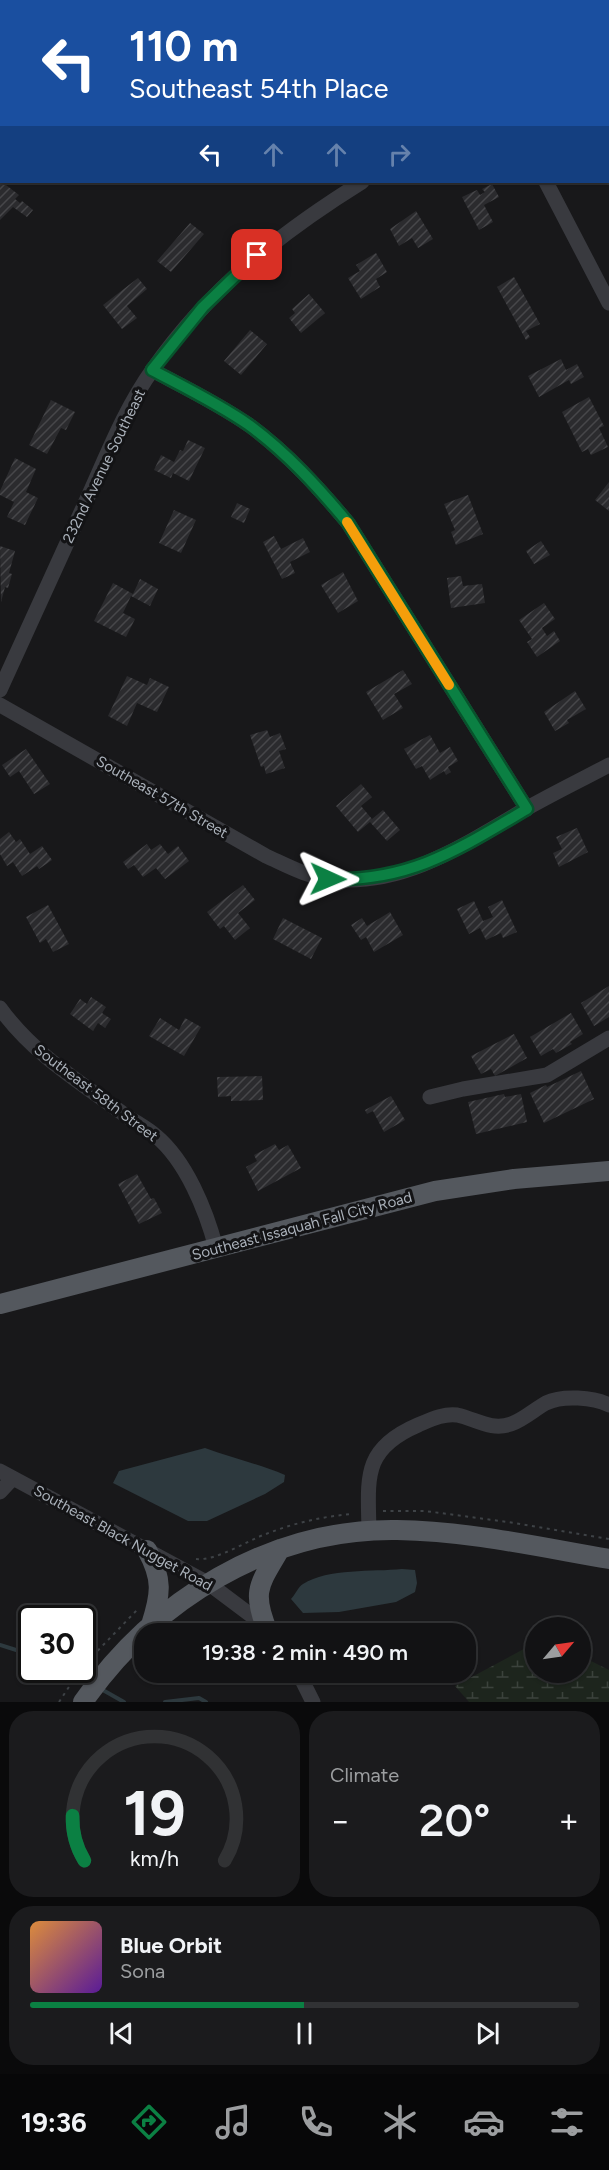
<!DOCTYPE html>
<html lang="en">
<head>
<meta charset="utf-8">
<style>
  body { margin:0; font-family:Figtree,sans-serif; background:#1b1b1d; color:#f1f3f6; height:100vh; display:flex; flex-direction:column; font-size:22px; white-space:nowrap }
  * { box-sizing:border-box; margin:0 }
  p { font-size:20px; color:#9c9ea0 }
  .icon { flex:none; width:33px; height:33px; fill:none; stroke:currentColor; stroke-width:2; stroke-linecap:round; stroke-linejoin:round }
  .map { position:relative; height:1702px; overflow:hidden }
  .sheet { display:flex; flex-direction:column; gap:9px; padding:9px; background:#0a0a0b; flex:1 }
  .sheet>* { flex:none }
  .hud { position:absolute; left:0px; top:0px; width:609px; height:183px; box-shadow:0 2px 4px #0004,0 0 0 2px #313234; background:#1a4fa0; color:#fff; overflow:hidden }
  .needle { width:39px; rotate:61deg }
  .fabs { position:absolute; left:525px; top:1617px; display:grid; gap:12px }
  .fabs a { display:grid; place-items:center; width:66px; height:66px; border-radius:50%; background:#121214; box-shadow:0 2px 4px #0004,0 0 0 2px #313234; font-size:30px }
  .speed { position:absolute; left:18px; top:1605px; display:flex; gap:12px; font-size:30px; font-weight:700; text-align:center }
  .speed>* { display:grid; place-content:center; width:78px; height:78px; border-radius:50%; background:#121214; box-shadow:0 2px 4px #0004,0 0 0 2px #313234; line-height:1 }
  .speed .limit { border:3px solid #111; border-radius:9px; background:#fff; color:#111 }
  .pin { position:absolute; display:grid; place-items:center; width:51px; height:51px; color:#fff; margin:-26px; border-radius:12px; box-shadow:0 3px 9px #0006 }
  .me { position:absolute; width:66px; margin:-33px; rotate:91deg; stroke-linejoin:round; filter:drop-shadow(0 0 4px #0008) }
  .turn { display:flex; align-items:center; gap:21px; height:126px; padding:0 30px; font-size:27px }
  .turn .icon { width:78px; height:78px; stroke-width:2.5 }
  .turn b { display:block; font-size:42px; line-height:51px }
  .lanes { display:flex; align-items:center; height:57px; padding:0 30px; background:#0003; justify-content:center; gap:30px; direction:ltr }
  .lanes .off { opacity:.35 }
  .big { font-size:45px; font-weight:600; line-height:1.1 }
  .sheet .tile { flex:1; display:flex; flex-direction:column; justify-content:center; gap:9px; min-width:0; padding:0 21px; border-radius:24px; background:#1b1b1d }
  .sheet .dial { align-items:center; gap:0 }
  .dial svg { height:156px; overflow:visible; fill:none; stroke:#313234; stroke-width:7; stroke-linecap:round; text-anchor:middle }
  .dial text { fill:#f1f3f6; stroke:none }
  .song { display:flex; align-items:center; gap:18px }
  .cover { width:72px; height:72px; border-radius:9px; background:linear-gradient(135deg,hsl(30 70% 55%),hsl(270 70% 35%)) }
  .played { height:6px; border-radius:3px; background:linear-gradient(90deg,#0b8043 50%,#313234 50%) }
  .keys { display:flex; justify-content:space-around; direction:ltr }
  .heat { display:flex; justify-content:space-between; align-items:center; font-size:33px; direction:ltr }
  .sheet .tiles { flex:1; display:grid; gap:9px; grid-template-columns:1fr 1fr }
  .tile:last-child { grid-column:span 2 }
  .trip { position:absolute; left:134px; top:1623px; width:342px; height:60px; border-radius:24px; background:#121214; box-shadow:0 2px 4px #0004,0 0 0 2px #313234; font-weight:600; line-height:60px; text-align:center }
  .tabs { display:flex; height:96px; justify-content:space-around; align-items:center; background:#070708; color:#9c9ea0 }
  .tabs .icon { width:42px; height:42px }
  .tabs .active { color:#0b8043 }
  .tabs b { font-size:27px; color:#f1f3f6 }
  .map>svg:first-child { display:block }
  .wetland { fill:url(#wetland-marsh) }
  .water { fill:#2d393e }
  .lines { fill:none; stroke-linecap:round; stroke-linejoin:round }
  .stream { stroke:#2d393e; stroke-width:4 }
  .building { fill:url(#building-hatch) }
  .path { stroke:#3e4246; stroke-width:2; stroke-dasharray:3 4.5; stroke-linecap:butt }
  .minor { stroke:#393a3f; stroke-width:15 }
  .major { stroke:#54585e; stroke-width:20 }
  .route-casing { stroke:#07532c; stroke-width:15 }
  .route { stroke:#0b8043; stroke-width:10 }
  .slow { stroke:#f59e0b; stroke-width:10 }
  .labels { text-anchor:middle; stroke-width:6; stroke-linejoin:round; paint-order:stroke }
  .street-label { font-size:15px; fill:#aab1ba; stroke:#131315 }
</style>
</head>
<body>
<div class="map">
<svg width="609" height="1702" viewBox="0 0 609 1702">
  <defs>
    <pattern id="wetland-marsh" width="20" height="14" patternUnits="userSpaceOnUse" patternTransform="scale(1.5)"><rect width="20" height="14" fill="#1d251d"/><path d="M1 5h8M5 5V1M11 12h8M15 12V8" fill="none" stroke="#3b423c"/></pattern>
    <pattern id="building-hatch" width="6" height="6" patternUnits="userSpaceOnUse" patternTransform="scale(1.5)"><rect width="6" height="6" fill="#2b2b2e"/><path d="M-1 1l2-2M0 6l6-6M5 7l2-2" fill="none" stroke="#47474a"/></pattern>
  </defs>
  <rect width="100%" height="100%" fill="#18181a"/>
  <path class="wetland" d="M535 1643 536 1672H580L581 1656 609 1670V1702H469L455 1686Z"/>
  <path class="water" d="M205 1448C232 1458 259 1464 285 1475L284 1482 265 1494 207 1521H188L113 1483 119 1471Z
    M402 1569 415 1570 417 1583 415 1592 396 1602 339 1612 303 1613 291 1599C295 1595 298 1587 303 1584 328 1568 373 1572 402 1569Z"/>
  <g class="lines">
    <path class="stream" d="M0 1645 32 1655
      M67 1670 89 1682
      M101 1689 124 1702
      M165 1702 199 1698 206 1702"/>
  </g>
  <path class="building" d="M2 182 19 195 15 199 20 203 22 201 33 210 27 217 13 207 0 220V183Z
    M492 184 499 197 484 205 493 222 479 230 462 197 477 190 480 195 485 192 482 189Z
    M416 211 433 239 418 248 412 238 399 246 390 229Z
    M190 223 204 234 171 272 157 261Z
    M376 253 387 272 376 279 380 287 361 299 348 278 360 271 356 265Z
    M514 277 540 324 526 331 530 337 526 340 497 287Z
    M138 278 147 289 127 306 137 318 122 329 103 305Z
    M309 294 325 313 301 333 289 318 295 313 292 309Z
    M250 330 267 344 241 375 224 361Z
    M561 359 566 370 577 364 584 377 571 384 569 380 539 397 528 376Z
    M589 397 604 426 599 428 608 447 591 455 588 449 582 452 562 412Z
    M51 400 75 412 66 430 61 428 47 454 29 445Z
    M188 440 205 448 189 481 173 473 171 478 154 470 161 455 174 462 180 450 183 451Z
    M15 458 36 469 26 492 38 498 25 525 7 517 14 502 0 495V491Z
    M609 482V511L595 500Z
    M468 495 483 534 456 545 451 532 455 530 444 504Z
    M237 503 250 509 244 523 231 517Z
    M174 510 196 520 181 553 159 543Z
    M274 536 281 549 303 538 310 552 290 562 295 573 282 579 263 542Z
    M541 541 550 555 534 564 526 551Z
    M0 546 15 551 9 573 12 574 8 588 5 587 1 602Z
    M343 572 358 601 338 613 321 585Z
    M461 576 463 586 482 584 485 603 451 608 447 578Z
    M140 579 158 589 150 606 131 596 123 613 135 619 126 637 94 621 113 583 133 594Z
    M544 603 555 619 542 628 547 636 554 631 560 641 537 657 527 642 532 639 519 620Z
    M403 670 412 684 394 694 403 708 383 720 366 692Z
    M127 676 147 685 150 678 169 687 157 712 137 703 127 726 108 716Z
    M575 691 586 709 567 720 569 723 555 731 544 712Z
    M267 730 270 737 280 733 286 749 279 751 285 768 266 774 264 766 261 767 250 735Z
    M430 735 440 753 450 747 458 761 448 767 451 772 446 775 444 771 430 780 422 766 416 769 404 749Z
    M26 749 50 784 34 794 19 771 10 777 2 765Z
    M361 784 372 797 361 806 372 819 383 810 400 830 387 841 370 822 358 832 336 806Z
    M577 828 588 852 559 867 553 853 562 849 556 837Z
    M9 832 16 842 20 839 30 854 42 846 52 860 39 869 37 866 22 876 13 862 7 866 0 854V839Z
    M147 844 151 850 160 844 168 854 178 846 189 861 165 879 156 868 143 877 134 865 128 869 123 862Z
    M243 885 255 900 238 913 250 928 235 940 224 926 220 929 207 912Z
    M502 900 517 932 503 938 501 933 486 940 480 928 469 934 457 909 474 901 483 921 493 917 488 907Z
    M48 905 69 944 53 952 46 939 40 943 26 917Z
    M390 912 403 935 374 952 366 937 361 940 351 925 362 918 367 926Z
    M283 918 322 938 311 959 273 939Z
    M609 986V1017L594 1026 581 1003Z
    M91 997 106 1007 102 1013 111 1019 105 1028 98 1023 93 1031 70 1014 80 999 87 1004Z
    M571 1013 583 1034 570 1042 572 1044 556 1053 553 1049 541 1056 530 1037Z
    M160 1018 179 1030 185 1018 201 1027 184 1056 149 1036Z
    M514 1034 527 1058 495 1076 491 1069 481 1074 471 1056Z
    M581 1071 594 1099 544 1123 530 1093 546 1085 547 1087Z
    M262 1076 263 1100 231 1101V1096L218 1097 217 1077Z
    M504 1094 505 1097 521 1094 527 1122 476 1134 468 1102Z
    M391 1096 405 1120 384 1132 373 1111 367 1114 365 1110Z
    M275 1144 279 1150 288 1145 301 1168 258 1191 246 1167 257 1161 254 1155Z
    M137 1174 151 1199 154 1198 162 1213 139 1224 118 1184Z"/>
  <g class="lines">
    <path class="path" d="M608 45 609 44
      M383 1511H425L508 1522 609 1539
      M196 1559C217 1561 246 1541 266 1534 294 1523 324 1516 353 1514
      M82 1667 137 1610
      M59 1702 80 1670"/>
    <path class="minor" d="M446 0 447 2
      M59 2 60 0
      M0 73 2 70
      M546 182 609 303
      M152 370C184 387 219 404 249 425 287 453 318 487 348 523L527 809
      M0 690C29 626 58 562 87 499 107 455 125 408 153 369 209 289 280 233 362 182
      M0 705 266 856C286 865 307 877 330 879 403 887 464 845 524 810 552 794 581 780 609 765
      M0 1008C33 1054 80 1082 125 1115 135 1122 147 1128 156 1136 186 1161 206 1210 216 1248
      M430 1097 463 1089 547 1075 609 1038
      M0 1471 208 1583 256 1619 267 1630
      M0 1492 13 1478
      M369 1531C368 1478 362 1449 418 1425 430 1420 444 1413 457 1415 476 1419 491 1431 511 1424 523 1420 535 1409 546 1403 562 1395 594 1397 609 1405
      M298 1672 313 1702"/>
    <path class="major" d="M0 1304 435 1191 514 1179 609 1171
      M147 1550C163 1579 161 1594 151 1625
      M268 1632C251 1591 259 1585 280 1549
      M83 1702C154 1600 270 1528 397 1530 468 1531 539 1547 609 1559"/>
  </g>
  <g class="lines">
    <defs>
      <path id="route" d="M257 255 203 307 152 370C184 387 219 404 249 425 287 453 318 487 348 523L527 809C459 849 410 882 328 879"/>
    </defs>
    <use href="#route" class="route-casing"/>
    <use href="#route" class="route"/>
    <path class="slow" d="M347 522 449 685"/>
  </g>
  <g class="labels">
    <g class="street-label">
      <text transform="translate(104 466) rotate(-64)" y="5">232nd Avenue Southeast</text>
      <text transform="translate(162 797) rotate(30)" y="5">Southeast 57th Street</text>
      <text transform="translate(96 1093) rotate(37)" y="5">Southeast 58th Street</text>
      <text transform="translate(302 1226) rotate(-15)" y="5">Southeast Issaquah Fall City Road</text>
      <text transform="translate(123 1538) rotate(29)" y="5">Southeast Black Nugget Road</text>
    </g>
  </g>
</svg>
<div class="fabs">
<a><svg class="needle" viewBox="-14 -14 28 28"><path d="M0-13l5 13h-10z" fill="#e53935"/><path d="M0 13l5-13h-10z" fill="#9c9ea0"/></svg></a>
</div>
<div class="speed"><div class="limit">30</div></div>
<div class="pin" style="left:257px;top:255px;background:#d93025"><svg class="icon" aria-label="arrive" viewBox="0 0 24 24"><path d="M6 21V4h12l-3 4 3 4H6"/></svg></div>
<svg class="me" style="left:328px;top:879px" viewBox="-20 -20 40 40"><path d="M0-17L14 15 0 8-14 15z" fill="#0b8043" stroke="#fff" stroke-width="4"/></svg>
<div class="trip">19:38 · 2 min · 490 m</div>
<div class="hud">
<div class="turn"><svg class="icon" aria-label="left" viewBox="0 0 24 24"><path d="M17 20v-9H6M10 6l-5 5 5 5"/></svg><div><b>110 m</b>Southeast 54th Place</div></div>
<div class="lanes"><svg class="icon" aria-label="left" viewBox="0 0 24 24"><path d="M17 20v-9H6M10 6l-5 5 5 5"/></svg><svg class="icon off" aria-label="ahead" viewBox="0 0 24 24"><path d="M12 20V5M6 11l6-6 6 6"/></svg><svg class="icon off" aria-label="ahead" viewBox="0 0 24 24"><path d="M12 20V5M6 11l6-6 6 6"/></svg><svg class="icon off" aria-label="right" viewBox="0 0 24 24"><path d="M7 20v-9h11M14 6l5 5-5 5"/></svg></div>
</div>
</div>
<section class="sheet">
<div class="tiles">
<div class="tile dial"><svg viewBox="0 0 100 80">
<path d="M14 69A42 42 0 1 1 86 69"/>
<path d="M14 69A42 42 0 0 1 8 46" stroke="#0b8043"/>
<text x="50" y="56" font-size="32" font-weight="700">19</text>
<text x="50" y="72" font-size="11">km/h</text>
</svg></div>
<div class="tile"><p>Climate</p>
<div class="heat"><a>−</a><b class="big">20°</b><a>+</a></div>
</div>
<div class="tile">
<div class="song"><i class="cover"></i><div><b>Blue Orbit</b><p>Sona</p></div></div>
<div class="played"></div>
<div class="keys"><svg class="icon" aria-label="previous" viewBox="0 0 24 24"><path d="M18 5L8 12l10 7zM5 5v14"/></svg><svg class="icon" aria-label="pause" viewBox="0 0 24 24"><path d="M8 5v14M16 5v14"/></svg><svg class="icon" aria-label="next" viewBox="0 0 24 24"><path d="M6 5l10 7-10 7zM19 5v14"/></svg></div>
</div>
</div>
</section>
<nav class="tabs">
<b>19:36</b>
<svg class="icon active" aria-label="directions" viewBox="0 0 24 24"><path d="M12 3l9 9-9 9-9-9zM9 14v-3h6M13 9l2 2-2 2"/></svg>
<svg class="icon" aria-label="music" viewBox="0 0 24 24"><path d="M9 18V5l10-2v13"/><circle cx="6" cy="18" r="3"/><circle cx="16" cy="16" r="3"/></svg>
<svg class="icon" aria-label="phone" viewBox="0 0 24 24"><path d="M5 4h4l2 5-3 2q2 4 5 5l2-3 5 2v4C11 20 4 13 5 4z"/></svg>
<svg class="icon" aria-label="climate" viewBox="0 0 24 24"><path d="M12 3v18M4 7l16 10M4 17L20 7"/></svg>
<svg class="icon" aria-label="car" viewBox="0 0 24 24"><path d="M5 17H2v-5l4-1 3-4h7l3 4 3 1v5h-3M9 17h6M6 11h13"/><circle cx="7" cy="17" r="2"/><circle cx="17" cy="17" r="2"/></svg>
<svg class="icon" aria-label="filters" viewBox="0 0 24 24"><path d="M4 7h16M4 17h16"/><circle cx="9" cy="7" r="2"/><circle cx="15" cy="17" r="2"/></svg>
</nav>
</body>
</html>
